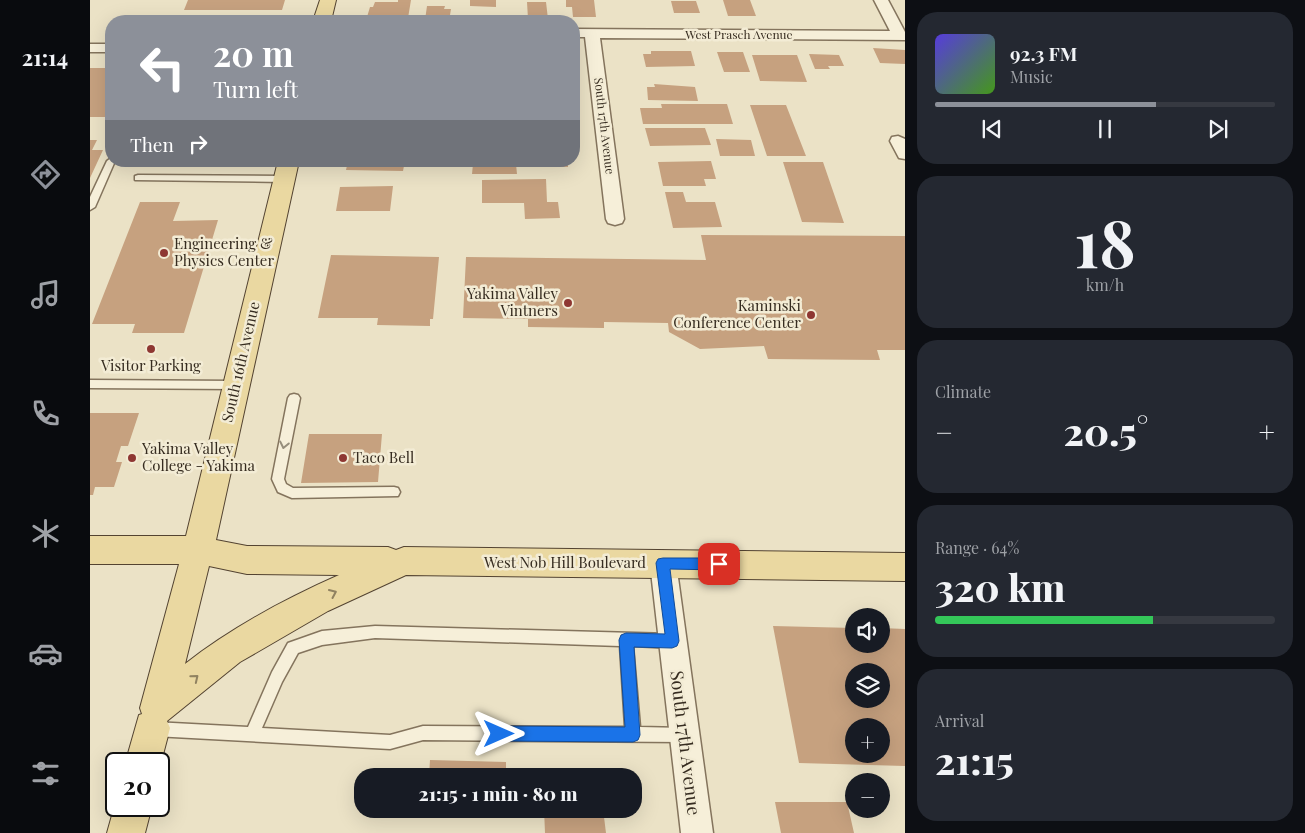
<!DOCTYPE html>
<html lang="en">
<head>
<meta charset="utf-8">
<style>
  body { margin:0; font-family:"Playfair Display",serif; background:#242831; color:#f1f3f6; height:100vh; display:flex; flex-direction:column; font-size:19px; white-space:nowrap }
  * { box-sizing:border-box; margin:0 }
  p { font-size:16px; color:#9ea1a6 }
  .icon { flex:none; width:28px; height:28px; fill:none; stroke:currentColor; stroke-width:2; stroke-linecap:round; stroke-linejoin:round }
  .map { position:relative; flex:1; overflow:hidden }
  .drawer { display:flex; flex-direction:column; gap:12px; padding:12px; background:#0d0f14; width:400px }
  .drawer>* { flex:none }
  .guide { position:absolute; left:15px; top:15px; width:475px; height:152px; border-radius:20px; box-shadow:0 5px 20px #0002; background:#8c9099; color:#fff; overflow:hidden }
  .controls { position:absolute; left:755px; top:608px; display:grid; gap:10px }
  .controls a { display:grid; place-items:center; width:45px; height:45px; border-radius:50%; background:#171b24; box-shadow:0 5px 20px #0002; font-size:25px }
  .speed { position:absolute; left:15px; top:752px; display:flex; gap:10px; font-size:25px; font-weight:700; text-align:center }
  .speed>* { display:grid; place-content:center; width:65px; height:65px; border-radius:50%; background:#171b24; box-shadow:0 5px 20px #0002; line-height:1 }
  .speed .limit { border:2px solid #111; border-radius:8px; background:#fff; color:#111 }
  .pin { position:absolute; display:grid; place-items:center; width:42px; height:42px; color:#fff; margin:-21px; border-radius:10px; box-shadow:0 2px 8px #0006 }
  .me { position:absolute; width:55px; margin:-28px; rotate:90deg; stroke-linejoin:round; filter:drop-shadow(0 0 4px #0008) }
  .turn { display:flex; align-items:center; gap:18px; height:105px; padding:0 25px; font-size:22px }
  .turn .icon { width:65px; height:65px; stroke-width:2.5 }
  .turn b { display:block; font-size:35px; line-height:42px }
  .then { display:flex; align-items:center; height:48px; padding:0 25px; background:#0003; gap:10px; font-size:19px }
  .big { font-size:38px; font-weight:800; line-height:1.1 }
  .drawer .widget { flex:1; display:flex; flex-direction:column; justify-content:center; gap:8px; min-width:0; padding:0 18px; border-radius:20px; background:#242831 }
  .drawer .dial { align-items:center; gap:0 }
  .dial b { font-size:65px; line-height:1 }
  .song { display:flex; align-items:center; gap:15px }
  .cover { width:60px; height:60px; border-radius:8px; background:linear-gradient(135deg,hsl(250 70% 55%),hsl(100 70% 35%)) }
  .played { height:5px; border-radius:2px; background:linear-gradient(90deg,#8c9099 65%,#363941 65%) }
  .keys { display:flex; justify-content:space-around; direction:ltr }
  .heat { display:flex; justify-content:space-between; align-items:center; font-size:28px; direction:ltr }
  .charge { height:8px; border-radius:4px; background:linear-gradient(90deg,#34c759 64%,#363941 0) }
  .trip { position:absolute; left:264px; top:768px; width:288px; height:50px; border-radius:20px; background:#171b24; box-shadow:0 5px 20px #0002; font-weight:800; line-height:50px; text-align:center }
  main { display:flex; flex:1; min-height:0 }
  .tab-bar { display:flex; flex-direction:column; width:90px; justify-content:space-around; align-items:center; background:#090b0e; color:#9ea1a6 }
  .tab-bar .icon { width:35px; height:35px }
  .tab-bar .selected { color:#8c9099 }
  .tab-bar b { font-size:22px; color:#f1f3f6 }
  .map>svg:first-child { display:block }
  .building { fill:#c6a17f; fill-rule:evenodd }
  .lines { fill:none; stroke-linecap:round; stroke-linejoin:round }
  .lane-casing { stroke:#84745d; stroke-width:3 }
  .street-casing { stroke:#84745d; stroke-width:3 }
  .primary-casing { stroke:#534331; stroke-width:2 }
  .lane { fill:#f6efd9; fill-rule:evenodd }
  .street { fill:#f6efd9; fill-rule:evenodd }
  .primary { fill:#ead8a1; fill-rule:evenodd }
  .oneway { stroke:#968e7c }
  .oneway2 { stroke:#908260 }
  .route { fill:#1a73e8; stroke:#114b97 }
  .poi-dot { fill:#8e3732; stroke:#f3ecd5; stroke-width:2 }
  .labels { text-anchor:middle; stroke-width:5; stroke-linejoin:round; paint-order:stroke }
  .far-street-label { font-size:12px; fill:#362c20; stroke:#f3ecd5 }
  .poi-label { font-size:15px; fill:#362c20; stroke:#f3ecd5; text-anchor:start }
  .street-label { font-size:15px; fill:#362c20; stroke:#f3ecd5 }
  .near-street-label { font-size:18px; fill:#362c20; stroke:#f3ecd5 }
</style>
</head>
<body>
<main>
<nav class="tab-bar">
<b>21:14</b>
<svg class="icon selected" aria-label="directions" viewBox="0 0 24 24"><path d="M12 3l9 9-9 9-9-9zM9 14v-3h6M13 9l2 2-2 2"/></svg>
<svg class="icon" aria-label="music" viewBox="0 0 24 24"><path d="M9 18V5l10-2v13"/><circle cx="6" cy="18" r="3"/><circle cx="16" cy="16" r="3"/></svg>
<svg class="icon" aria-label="phone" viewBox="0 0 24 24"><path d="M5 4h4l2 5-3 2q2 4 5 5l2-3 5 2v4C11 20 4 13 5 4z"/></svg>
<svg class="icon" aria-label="climate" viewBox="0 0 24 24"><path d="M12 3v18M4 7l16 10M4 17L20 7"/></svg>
<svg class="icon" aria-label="car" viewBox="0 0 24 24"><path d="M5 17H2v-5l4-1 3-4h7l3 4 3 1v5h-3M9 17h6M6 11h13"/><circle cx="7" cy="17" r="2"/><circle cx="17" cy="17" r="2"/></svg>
<svg class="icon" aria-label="filters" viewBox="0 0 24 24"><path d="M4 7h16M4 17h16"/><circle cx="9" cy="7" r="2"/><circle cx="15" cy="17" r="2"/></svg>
</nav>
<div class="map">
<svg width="815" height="833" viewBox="0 0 815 833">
  <rect width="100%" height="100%" fill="#ebe2c6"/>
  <path class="building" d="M98 0H195L192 10H94Z
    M308 0H321L318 18 277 17 280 7H283L285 2H308Z
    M380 0H406V7L380 6Z
    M476 0H504L506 17H483L482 7H476Z
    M633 0H660L666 16H638Z
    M581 1H606L610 13H584Z
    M437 2H456L458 19H438Z
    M337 6H355L354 9H361L360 15H354V20H335Z
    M783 48 815 50V64L790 63Z
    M561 51H601L605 66 556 67 553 54H561Z
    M627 52H653L660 72H634Z
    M719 54 749 55 754 66H738L740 69H725Z
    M662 55H707L717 82 670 81Z
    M0 68H21V117H0Z
    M564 84 605 87 608 101 558 100 557 87H565Z
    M571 104H637L643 124H553L550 108H572Z
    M660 105H696L716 156H677Z
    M555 128H615L621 145 560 146Z
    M626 139 661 140 665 156H630Z
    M0 140H7L2 150H13L0 178Z
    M258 161H315L313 171 256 170Z
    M428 161H478V167L428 166Z
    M621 161 626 179H614L616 186H573L568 162Z
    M693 162H733L754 223 712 222Z
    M383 164H426L427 174H382Z
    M456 179 457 202H468L470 218 435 219 434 203H392V180Z
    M303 186 300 211H246L250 187Z
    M575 192H593L596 202H625L632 227 583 228Z
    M50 202H90L83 221 128 220 94 333H42L45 324H2Z
    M611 235 815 236V350H787L790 360 678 359 674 346 610 349 579 332 578 323 514 322V328L438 327V319L373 318 376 257 616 260Z
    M241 255 349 257 343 319H340V326L287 325 288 318H228Z
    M0 413H49L38 446H31L26 462H32L24 487H5L3 495H0Z
    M219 434H292L288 482 211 483Z
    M683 626 764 628V644H791V628L815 629V766L709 763ZM764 671H791V699H764ZM764 726H791V754H764Z
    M340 760 416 762V776H339Z
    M685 802H757L764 833H691Z
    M454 809H513L516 833H455Z"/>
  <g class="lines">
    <defs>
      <path id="lane" d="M21 158V161H25L5 207 0 210V197L17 161Z
        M48 175 194 176 198 179 194 182 45 180V176Z
        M0 380 146 381 151 385 146 389 0 388Z
        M204 394 208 395 210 398 194 479 196 484 203 488 304 487 308 488 310 492 308 496 202 498 188 492 182 479 198 398 200 395Z
        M285 626 582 634 587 636 589 641 587 646 582 648 543 646 550 727 594 728 599 730 601 735 599 740 594 742 333 740 300 749 64 736 59 734 57 729 59 724 64 722 158 727 182 672 198 643 232 631ZM285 638 530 646 535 727 333 726 300 735 172 728 192 682 208 653 232 645Z"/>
      <path id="street" d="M784 0H798L815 32V40L510 38 534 219 532 223 525 225 518 223 516 219 495 37H484V29L800 31Z
        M0 44H21V52H0Z
        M808 136 815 139V159L809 158 800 141 802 137Z
        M573 551 582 555 586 563 623 833H591L560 563 564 555Z"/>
      <path id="primary" d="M230 0H246L241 21H223Z
        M188 161H209L126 540 157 546 298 547 306 550 314 547 815 553V581L316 575 238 611 150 662 77 721 80 728 69 770V764H35L49 715 52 714 50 708 89 564H0V536H96ZM119 566 157 574 249 575C195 599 142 627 95 664Z
        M26 801V806H62L55 833H17Z"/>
    </defs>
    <use href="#lane" class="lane-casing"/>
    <use href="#street" class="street-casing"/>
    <use href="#primary" class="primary-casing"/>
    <use href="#lane" class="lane"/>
    <use href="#street" class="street"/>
    <use href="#primary" class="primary"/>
  </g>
  <defs><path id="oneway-chevron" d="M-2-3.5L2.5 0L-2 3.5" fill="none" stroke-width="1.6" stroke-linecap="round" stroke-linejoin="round" transform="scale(1.25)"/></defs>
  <use class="oneway" href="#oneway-chevron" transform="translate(194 445) rotate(102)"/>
  <g class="oneway2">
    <use href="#oneway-chevron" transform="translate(243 593) rotate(-24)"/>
    <use href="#oneway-chevron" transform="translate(105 678) rotate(-39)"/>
  </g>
  <path class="route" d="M573 558H629L633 560 635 564 633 568 629 570 580 569 589 641 587 646 582 648 544 647 550 735 548 740 543 742 409 741 404 739 402 734 404 728 409 726 535 727 529 640 531 635 536 633 575 634 566 563 568 559Z"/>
  <g class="poi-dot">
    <circle cx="74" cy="253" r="5"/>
    <circle cx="478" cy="303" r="5"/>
    <circle cx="721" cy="315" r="5"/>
    <circle cx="61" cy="349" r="5"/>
    <circle cx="42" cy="458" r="5"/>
    <circle cx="253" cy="458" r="5"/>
  </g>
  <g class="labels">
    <g class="far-street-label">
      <text x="649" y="39">West Prasch Avenue</text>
      <text transform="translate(514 126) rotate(83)" y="4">South 17th Avenue</text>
    </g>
    <g class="poi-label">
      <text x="84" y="249">Engineering &amp;<tspan x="84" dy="17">Physics Center</tspan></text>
      <text x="468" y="299" text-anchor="end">Yakima Valley<tspan x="468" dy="17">Vintners</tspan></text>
      <text x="711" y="311" text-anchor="end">Kaminski<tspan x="711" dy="17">Conference Center</tspan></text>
      <text x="61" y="371" text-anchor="middle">Visitor Parking</text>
      <text x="52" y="454">Yakima Valley<tspan x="52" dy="17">College - Yakima</tspan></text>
      <text x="263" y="463">Taco Bell</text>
    </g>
    <g class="street-label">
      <text transform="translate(151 362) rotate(-77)" y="5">South 16th Avenue</text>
      <text x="475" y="568">West Nob Hill Boulevard</text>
    </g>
    <g class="near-street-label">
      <text transform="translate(595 743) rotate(83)" y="6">South 17th Avenue</text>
    </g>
  </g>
</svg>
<div class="controls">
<a><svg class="icon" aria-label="sound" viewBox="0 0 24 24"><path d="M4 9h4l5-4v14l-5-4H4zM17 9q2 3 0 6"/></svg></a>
<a><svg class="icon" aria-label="layers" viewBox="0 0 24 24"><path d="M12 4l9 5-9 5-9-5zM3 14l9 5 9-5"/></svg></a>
<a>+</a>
<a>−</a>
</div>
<div class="speed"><div class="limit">20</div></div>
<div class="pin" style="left:629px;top:564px;background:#d93025"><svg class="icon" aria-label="arrive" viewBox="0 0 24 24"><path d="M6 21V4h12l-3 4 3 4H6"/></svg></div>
<svg class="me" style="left:409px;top:734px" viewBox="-20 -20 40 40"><path d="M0-17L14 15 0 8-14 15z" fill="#1a73e8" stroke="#fff" stroke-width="4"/></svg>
<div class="trip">21:15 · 1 min · 80 m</div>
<div class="guide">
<div class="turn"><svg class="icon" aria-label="left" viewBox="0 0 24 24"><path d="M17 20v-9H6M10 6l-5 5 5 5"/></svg><div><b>20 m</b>Turn left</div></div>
<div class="then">Then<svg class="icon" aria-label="right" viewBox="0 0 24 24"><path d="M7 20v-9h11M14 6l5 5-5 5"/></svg></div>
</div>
</div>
<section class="drawer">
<div class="widget">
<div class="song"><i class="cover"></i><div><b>92.3 FM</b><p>Music</p></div></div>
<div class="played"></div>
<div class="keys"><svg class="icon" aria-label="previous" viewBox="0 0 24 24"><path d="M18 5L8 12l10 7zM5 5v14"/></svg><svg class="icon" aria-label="pause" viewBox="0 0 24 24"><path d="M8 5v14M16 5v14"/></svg><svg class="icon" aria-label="next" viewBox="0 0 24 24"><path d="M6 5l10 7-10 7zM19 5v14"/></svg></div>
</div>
<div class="widget dial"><b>18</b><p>km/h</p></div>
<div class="widget"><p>Climate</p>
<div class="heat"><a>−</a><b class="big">20.5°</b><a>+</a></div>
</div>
<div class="widget"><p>Range · 64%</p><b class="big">320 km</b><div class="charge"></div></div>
<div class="widget"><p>Arrival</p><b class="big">21:15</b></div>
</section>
</main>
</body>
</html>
